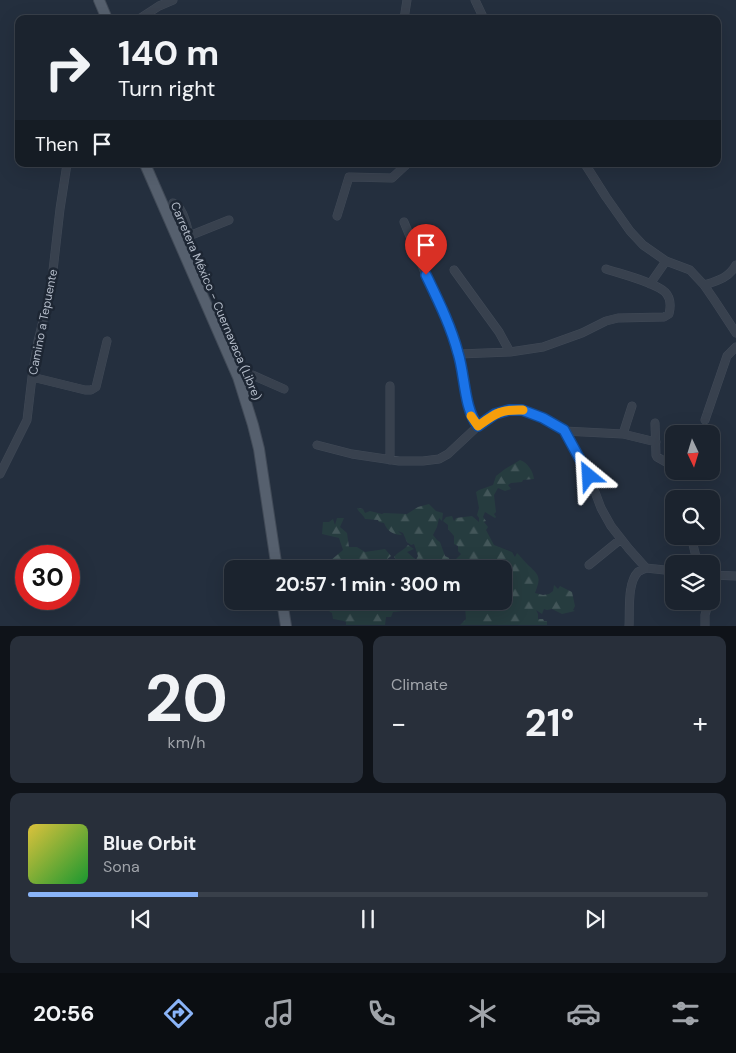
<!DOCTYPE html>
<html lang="en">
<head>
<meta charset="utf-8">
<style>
  body { margin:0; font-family:"DM Sans",sans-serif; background:#282f3a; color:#f1f3f6; height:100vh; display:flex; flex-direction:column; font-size:19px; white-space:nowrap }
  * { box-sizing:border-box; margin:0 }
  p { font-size:16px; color:#a0a4aa }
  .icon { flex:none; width:28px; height:28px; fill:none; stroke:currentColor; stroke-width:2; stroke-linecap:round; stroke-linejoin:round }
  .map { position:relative; height:626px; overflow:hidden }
  .side { display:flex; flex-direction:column; gap:10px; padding:10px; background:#0f1319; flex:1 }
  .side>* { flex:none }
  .guide { position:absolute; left:15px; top:15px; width:706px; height:152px; border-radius:10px; box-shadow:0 5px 20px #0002,0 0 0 1px #39404a; background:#1b232e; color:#f1f3f6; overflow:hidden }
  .needle { width:32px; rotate:176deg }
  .tools { position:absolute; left:665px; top:425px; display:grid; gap:10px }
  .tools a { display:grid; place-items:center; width:55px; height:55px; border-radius:10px; background:#1b232e; box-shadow:0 5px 20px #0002,0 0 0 1px #39404a; font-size:25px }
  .speed { position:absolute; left:15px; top:545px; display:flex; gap:10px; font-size:25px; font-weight:700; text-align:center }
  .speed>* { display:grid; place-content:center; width:65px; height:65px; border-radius:50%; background:#1b232e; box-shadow:0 5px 20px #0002,0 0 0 1px #39404a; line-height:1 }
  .speed .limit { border:8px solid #d22; background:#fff; color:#111 }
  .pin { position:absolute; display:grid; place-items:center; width:42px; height:42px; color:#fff; margin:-51px -21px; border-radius:50% 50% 50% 0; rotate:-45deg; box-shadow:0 0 5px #0007 }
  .pin .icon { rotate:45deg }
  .me { position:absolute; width:55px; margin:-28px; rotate:333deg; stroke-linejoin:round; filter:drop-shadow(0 0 4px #0008) }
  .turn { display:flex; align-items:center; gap:18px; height:105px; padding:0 20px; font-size:22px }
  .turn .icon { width:65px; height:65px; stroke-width:2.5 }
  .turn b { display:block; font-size:35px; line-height:42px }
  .then { display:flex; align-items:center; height:48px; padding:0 20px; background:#0003; gap:10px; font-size:19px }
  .big { font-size:38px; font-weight:700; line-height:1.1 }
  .side .widget { flex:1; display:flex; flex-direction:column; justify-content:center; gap:8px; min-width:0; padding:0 18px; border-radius:10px; background:#282f3a }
  .side .dial { align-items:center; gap:0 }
  .dial b { font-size:65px; line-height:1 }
  .song { display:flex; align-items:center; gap:15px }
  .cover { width:60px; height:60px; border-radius:8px; background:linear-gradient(135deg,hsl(50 70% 55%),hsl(130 70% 35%)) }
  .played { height:5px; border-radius:2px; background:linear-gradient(90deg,#8ab4f8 25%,#39404a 25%) }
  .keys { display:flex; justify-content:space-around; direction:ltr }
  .heat { display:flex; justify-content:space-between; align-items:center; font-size:28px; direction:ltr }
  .side .tiles { flex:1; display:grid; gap:10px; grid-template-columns:1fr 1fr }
  .widget:last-child { grid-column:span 2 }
  .trip { position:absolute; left:224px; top:560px; width:288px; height:50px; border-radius:10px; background:#1b232e; box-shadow:0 5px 20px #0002,0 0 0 1px #39404a; font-weight:700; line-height:50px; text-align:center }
  .tabs { display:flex; height:80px; justify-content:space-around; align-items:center; background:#0b0e12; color:#a0a4aa }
  .tabs .icon { width:35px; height:35px }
  .tabs .selected { color:#8ab4f8 }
  .tabs b { font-size:22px; color:#f1f3f6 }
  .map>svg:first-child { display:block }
  .forest { fill:url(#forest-firs) }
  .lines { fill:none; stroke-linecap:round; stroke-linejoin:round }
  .minor-casing { stroke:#414a57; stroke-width:9 }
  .major-casing { stroke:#414a57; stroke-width:12 }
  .minor { stroke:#38414e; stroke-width:8 }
  .major { stroke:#56606e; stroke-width:10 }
  .route-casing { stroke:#114b97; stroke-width:12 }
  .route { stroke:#1a73e8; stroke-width:9 }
  .slow { stroke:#f59e0b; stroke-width:9 }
  .labels { text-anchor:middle; stroke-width:5; stroke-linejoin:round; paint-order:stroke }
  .street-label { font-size:12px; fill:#b4bcc9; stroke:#1d2633 }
</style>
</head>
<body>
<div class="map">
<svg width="736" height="626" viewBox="0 0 736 626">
  <defs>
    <pattern id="forest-firs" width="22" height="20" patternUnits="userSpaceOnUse" patternTransform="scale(1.25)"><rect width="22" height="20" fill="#263c3f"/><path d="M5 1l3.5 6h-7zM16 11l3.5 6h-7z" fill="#435659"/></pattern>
  </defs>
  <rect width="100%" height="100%" fill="#242f3e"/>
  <path class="forest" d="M520 460C528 463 533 471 534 479L523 480 522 482 511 483 508 485 511 489 505 491 498 488 494 495 496 512 494 514 496 517 495 518 485 512 483 517 486 521 484 522 488 527 486 530 494 545 512 552 515 557 517 553C521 557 524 561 528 565 540 576 541 577 535 593L543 595 549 594 553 591 554 585 558 589 560 586 572 592 575 606 573 610 575 611 562 614 552 609 547 610 544 609 542 614 536 610 538 614V619H543L544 621H547V625H460L466 619 465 607 458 601H502V569H469L468 565 462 563 461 559 457 563 456 559 461 554 458 551V546L454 544V536L448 529V525L443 521 446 517 452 516 454 521 456 518 472 516 479 522V518L477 515 479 508 476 492 479 490 493 485 496 476 505 469Z
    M429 504 436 511 443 513 442 521 439 518 437 527 433 535 437 540 440 542 445 556 449 558 450 565 448 569H403L401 564 394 557C399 551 404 550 408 545L414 549 407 552 416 560 418 556 414 544 411 545 407 542 403 533 398 531 402 535C393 535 387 531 384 523L379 522 378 520 365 519C363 514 359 513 357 508L363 509 365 513 370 511 382 514 384 513 407 514 418 507Z
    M337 518H344L340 527 347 533 349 547H357L365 552 385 549 391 556 384 562 373 564 363 569H352L347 567 346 569H318L320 564 329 566 330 561 343 550 339 538 322 534 323 522H329L333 519 335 525Z
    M319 601H353L354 604 374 601H411L412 604 415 607 413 610 393 612 391 617H386L385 625H346V622C342 620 337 620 333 619L332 613C326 610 325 605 319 601Z"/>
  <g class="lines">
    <defs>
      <path id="minor" d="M475 0 484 19
        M139 19 159 6 173 0
        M404 19 407 0
        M585 164 606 197 630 231 643 245 666 261 690 270 704 285 715 301 736 333
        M173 203C183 207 186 223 189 234H194L229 220
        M337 216 349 177 392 178 407 164
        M404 222 426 275 449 325 459 354 471 416 478 426
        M454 270 499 332 510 352
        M650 284 666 261
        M704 285C717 281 729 278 736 265
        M459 354 510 352 543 347 582 333 606 321 618 318 664 317 669 314C671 306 671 298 665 292 654 282 621 274 606 269
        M32 377 85 390H91L96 387 107 341
        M238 377 250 374 284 389
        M390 386V460
        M705 420 727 356 736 347
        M655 423 656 455 657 457 673 466
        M564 431 623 434 632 406
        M623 434 656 442
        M317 445 352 454 399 461H423L439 459 448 454 478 426 495 414 509 410H522L543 418 564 431 589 476 601 508 611 526 629 549 646 568 674 571
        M0 474 27 420 32 377 38 341 51 288 60 209 67 164
        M691 536 696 557V564
        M589 565 621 539
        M711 575 736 576
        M629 626C630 611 627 583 638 572 639 571 644 569 646 568
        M705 626V615L709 601"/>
      <path id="major" d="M99 0 107 19
        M145 164 238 377 253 425 259 449 277 569
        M282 601 286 626"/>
    </defs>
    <use href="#minor" class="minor-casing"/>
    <use href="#major" class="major-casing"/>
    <use href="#minor" class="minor"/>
    <use href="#major" class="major"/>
  </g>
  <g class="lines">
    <defs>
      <path id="route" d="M426 275C438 300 451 326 458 353 465 375 464 409 478 426L495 414 509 410H522L543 418 564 430 589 476"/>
    </defs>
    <use href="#route" class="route-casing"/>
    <use href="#route" class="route"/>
    <path class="slow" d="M471 416 478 426C495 414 500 409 523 410"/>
  </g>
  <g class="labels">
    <g class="street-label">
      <text transform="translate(216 301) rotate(67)" y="4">Carretera México - Cuernavaca (Libre)</text>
      <text transform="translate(43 322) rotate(-79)" y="4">Camino a Tepuente</text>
    </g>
  </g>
</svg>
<div class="tools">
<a><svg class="needle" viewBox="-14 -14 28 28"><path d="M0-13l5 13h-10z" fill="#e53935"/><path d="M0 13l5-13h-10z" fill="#a0a4aa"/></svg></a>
<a><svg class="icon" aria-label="search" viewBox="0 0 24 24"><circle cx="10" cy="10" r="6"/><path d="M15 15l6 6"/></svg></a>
<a><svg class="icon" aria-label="layers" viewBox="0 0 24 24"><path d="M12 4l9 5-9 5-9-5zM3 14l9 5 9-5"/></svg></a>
</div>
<div class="speed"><div class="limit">30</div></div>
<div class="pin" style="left:426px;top:275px;background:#d93025"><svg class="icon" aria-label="arrive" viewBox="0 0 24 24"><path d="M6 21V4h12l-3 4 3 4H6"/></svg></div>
<svg class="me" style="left:589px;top:476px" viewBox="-20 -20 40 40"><path d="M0-17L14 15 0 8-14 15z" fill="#1a73e8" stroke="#fff" stroke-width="4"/></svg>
<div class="trip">20:57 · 1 min · 300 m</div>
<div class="guide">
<div class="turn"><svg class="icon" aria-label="right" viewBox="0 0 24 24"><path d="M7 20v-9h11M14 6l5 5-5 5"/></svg><div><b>140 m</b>Turn right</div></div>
<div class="then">Then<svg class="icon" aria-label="arrive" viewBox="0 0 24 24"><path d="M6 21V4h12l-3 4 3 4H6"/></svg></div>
</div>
</div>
<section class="side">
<div class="tiles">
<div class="widget dial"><b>20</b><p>km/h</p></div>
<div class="widget"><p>Climate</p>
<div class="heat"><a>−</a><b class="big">21°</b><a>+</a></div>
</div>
<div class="widget">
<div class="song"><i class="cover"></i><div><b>Blue Orbit</b><p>Sona</p></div></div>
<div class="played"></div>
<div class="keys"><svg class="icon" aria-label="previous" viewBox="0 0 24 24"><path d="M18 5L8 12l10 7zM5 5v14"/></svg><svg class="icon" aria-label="pause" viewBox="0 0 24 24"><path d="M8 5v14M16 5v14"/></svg><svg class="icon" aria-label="next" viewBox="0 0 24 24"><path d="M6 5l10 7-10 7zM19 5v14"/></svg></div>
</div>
</div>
</section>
<nav class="tabs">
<b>20:56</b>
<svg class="icon selected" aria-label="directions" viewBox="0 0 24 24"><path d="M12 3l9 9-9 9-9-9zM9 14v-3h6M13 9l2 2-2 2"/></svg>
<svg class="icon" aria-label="music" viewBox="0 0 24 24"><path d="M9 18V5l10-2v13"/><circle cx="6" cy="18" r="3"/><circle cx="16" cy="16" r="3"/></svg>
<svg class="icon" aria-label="phone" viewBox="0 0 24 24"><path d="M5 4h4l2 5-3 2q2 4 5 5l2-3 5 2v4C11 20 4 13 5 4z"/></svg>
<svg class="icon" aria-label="climate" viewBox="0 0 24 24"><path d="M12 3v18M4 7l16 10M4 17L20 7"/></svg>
<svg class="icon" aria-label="car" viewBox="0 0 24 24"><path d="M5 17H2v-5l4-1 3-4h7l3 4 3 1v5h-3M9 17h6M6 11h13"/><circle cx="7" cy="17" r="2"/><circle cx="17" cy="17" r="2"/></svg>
<svg class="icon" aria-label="filters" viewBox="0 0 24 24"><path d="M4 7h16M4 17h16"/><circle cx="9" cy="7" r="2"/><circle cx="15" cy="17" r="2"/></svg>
</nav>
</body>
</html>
